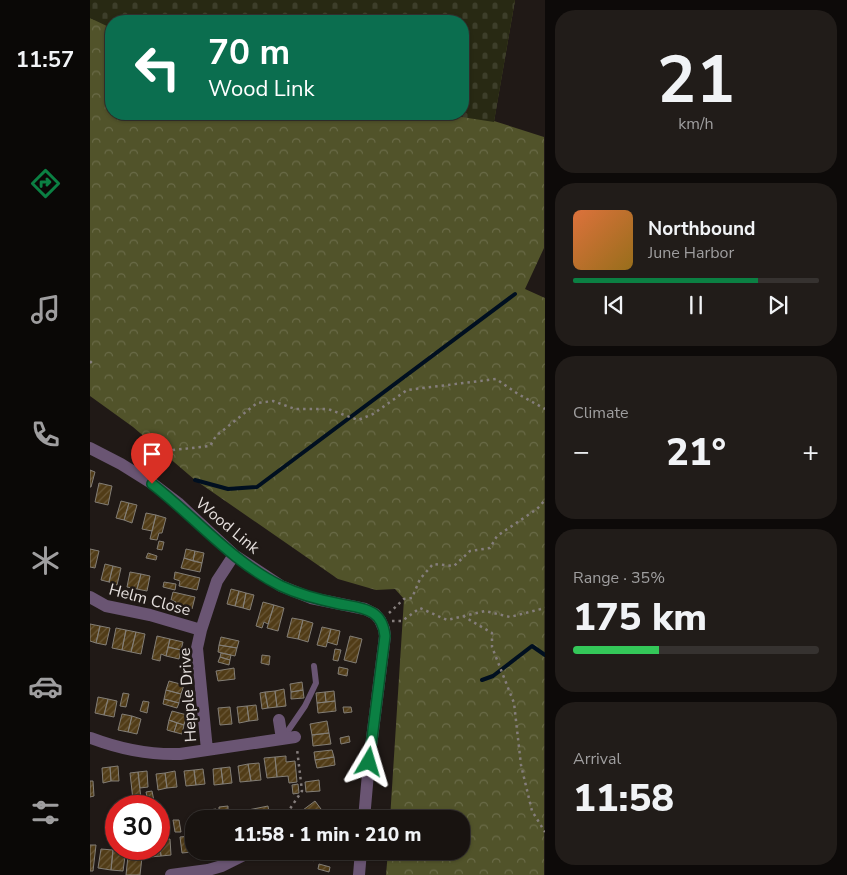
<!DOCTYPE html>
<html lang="en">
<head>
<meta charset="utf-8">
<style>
  body { margin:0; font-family:"Nunito Sans",sans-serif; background:#211c19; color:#f1f3f6; height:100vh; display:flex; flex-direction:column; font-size:19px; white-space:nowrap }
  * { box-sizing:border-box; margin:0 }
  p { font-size:16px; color:#9f9e9f }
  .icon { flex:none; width:28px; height:28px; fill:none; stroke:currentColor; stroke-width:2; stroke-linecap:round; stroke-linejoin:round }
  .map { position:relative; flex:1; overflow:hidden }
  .details { display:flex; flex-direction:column; gap:10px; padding:10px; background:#0d0a09; width:302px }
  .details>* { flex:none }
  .banner { position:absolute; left:15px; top:15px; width:364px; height:105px; border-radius:20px; box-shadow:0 1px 4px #0004,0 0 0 1px #363230; background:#0b6e4f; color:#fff; overflow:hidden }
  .speed { position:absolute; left:15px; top:795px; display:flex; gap:10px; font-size:25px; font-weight:700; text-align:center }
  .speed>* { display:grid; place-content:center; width:65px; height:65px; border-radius:50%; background:#181310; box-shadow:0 1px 4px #0004,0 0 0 1px #363230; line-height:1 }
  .speed .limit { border:8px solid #d22; background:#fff; color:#111 }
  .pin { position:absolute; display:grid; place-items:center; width:42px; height:42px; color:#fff; margin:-51px -21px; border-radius:50% 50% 50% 0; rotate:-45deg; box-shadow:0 0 5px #0007 }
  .pin .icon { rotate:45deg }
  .me { position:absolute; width:55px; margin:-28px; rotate:7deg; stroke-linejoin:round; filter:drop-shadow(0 0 4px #0008) }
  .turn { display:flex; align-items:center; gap:18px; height:105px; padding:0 20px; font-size:22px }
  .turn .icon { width:65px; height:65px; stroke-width:2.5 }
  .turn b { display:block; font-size:35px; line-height:42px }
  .big { font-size:38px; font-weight:800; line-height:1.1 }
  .details .widget { flex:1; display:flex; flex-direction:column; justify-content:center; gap:8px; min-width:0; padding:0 18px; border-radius:20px; background:#211c19 }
  .details .dial { align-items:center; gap:0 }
  .dial b { font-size:65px; line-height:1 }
  .song { display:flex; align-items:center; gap:15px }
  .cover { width:60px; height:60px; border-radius:8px; background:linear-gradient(135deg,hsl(20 70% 55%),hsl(40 70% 35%)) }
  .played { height:5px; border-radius:2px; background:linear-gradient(90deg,#0b8043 75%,#363230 75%) }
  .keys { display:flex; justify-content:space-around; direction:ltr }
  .heat { display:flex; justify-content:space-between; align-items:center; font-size:28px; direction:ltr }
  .charge { height:8px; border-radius:4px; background:linear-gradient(90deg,#34c759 35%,#363230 0) }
  .trip { position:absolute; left:95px; top:810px; width:285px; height:50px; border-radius:20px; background:#181310; box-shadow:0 1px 4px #0004,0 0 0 1px #363230; font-weight:800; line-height:50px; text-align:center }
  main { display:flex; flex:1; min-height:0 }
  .dock { display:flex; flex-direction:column; width:90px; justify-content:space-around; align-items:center; background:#0a0806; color:#9f9e9f }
  .dock .icon { width:35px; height:35px }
  .dock .selected { color:#0b8043 }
  .dock b { font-size:22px; color:#f1f3f6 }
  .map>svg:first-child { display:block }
  .forest { fill:url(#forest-crowns) }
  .cemetery { fill:url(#cemetery-stones) }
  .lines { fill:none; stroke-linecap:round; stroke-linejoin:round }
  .stream { stroke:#000f20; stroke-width:4 }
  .building { fill:url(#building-hatch); stroke:#837e76 }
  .path { stroke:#857e7c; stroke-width:2.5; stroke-dasharray:2.5 4; stroke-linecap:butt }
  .service { stroke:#6a5573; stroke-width:6 }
  .minor { stroke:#6a5573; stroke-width:12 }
  .route-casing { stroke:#07532c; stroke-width:12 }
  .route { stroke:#0b8043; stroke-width:9 }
  .labels { text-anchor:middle; stroke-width:5; stroke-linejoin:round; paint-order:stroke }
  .street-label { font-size:16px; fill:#e6e0de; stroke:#201916 }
</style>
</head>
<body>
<main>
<nav class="dock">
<b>11:57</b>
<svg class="icon selected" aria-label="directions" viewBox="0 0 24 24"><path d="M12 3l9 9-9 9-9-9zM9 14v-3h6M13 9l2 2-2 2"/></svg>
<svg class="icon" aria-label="music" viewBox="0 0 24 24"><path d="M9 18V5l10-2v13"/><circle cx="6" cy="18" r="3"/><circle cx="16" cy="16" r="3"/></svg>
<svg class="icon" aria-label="phone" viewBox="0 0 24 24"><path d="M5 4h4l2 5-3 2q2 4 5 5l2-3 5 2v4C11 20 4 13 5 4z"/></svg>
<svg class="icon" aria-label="climate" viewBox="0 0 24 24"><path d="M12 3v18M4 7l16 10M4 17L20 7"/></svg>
<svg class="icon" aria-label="car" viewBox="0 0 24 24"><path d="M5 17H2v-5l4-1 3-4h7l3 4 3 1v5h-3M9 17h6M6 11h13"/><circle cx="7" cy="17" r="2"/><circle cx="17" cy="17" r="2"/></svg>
<svg class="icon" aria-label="filters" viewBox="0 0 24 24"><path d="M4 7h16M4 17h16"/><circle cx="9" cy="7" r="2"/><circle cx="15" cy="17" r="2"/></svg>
</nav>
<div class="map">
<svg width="455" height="875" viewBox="0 0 455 875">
  <defs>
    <pattern id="forest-crowns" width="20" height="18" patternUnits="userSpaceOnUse" patternTransform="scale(1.25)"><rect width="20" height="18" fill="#51532a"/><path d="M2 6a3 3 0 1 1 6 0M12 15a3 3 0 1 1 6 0" fill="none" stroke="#6a6b48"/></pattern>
    <pattern id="cemetery-stones" width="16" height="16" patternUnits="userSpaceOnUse" patternTransform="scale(1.25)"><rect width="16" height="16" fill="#282913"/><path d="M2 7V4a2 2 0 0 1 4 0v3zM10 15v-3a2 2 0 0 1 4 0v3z" fill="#3d3e2a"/></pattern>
    <pattern id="building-hatch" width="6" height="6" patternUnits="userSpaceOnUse" patternTransform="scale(1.25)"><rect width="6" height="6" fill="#513c17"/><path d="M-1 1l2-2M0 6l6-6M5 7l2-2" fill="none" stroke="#6a5838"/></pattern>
  </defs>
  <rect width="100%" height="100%" fill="#201916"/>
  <path class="forest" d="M17 0H99L21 21V114H372V21L397 0H425L404 121 454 137V248L435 289 455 298 454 875H296L298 851H371V819H300L314 599 305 589 286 590 248 579 105 480 43 427 0 396V18L5 20Z"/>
  <path class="cemetery" d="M0 0H425L404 122 352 114H372V21H21V28L0 18Z"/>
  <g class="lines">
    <path class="stream" d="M105 480 138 489 167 487 425 294
      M392 680 403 676 442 646 455 655"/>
  </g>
  <path class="building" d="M0 470 5 472 1 487H0Z
    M9 483 22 486 18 505 5 502Z
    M31 501 39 503 34 520 26 518Z
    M39 503 47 505 42 523 34 520Z
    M56 513 66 515 62 531 52 529Z
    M66 515 76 518 72 533H69L67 540 60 539Z
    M69 541 74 542 72 550 67 549Z
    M0 549 9 551 5 568 0 567Z
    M96 549 105 551 103 561 94 558Z
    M105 551 114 553 112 563 103 561Z
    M58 553 67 556 66 560 56 558Z
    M94 558 112 563 110 572 91 568Z
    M15 564 23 566 19 582 11 580Z
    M23 566 31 568 27 585 19 582Z
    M40 572 51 574 47 589 37 587Z
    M85 572 110 578 107 590 89 586 90 581 84 579Z
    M51 574 60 576 57 591 47 589Z
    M74 582 86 584 85 590 73 587Z
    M141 589 149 591 145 606 137 604Z
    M149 591 156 593 153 608 145 606Z
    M83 592 105 597 102 609 85 605 86 602 81 600Z
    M156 593 164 595 160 610 153 608Z
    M173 602 184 605 178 624 174 622 172 628 166 626Z
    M184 605 194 608 188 631 177 628Z
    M202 618 213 620 208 639 197 637Z
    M213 620 223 623 218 642 208 639Z
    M0 624 10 626 6 643 0 641Z
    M10 626 20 628 16 645 6 643Z
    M232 627 241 629 236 647 227 645Z
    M26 628 36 630 32 650 22 648Z
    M241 629 250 631 247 645 237 642Z
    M36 630 46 632 41 652 32 650Z
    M46 632 55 634 51 654 41 652Z
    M67 636 80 639 76 656 71 654 70 661 62 659Z
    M260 636 272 639 266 663 254 660Z
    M131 637 149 641 147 648 129 645Z
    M80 639 93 642 91 650 78 647Z
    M129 645 147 648 145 656 128 652Z
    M78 647 91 650 89 659 76 656Z
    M245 649 251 650 248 661 243 660Z
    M131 653 141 655 140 660 130 657Z
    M172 655 180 656 179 665 171 663Z
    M130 657 140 660 139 665 128 662Z
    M249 667 258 669 257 676 248 674Z
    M144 668 145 679 128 681 126 671Z
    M79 681 94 685 91 694 76 690Z
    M212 682 213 690 201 692 200 684Z
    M194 689 196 706 187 707 185 691Z
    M76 690 91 694 89 703 74 699Z
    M213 690 214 698 201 699V692Z
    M185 691 187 707 178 708 175 692Z
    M244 691 245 701 236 702 235 692Z
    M175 692 178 708 172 709 170 693Z
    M235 692 236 702 227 703 226 693Z
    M33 693 39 694 36 707 30 706Z
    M8 697 18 699 14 715 5 713Z
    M18 699 27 701 24 717 14 715Z
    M74 699 89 703 87 708 73 704Z
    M53 701 59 702 57 713 50 711Z
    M245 701 246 711 228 713 227 703Z
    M166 705 168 720 159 721 157 706Z
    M157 706 159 721 149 723 147 707Z
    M140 707 142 724 130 725 128 708Z
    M253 707H261L262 712 254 713Z
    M82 711 97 715 94 725 79 720Z
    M32 714 42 716 38 732 28 730Z
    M42 716 51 719 47 734 38 732Z
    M79 720 87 723 84 732 77 730Z
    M237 721 239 733 222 735 220 724Z
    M87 723 94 725 92 734 84 732Z
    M239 733 241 744 223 746 222 735Z
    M259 736 260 742 251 744 250 738Z
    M242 750 244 757 225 760 224 752Z
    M196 756V762L205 761 207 782 199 783 198 776 187 777 185 757Z
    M185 757 187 777 177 778 174 758Z
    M244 757 245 765 227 768 225 760Z
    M169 763 171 780 161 781 158 764Z
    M158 764 161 781 150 782 148 766Z
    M28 766 29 781H21L20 767Z
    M20 767 21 781 13 783 12 768Z
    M140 767 142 783 133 784 131 768Z
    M131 768 133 784 124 785 123 769Z
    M113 769 115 784 106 785 104 770Z
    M104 770 106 785 96 786 94 771Z
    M57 771 58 787 50 788 48 772Z
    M85 771 87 787 77 788 75 773Z
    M48 772 51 799 43 800 40 773Z
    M75 773 77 788 68 790 66 774Z
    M229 780 230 791 216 792 215 782Z
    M0 781H3L4 796 0 797Z
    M208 784 209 793 203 794 202 785Z
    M62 791 64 801H58L56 792Z
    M225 801 231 809 217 819H207L205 816Z
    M138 806V811H129V807Z
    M178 806 180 818 154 819 153 811Z
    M126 809 127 815 120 816 119 810Z
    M83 820H89L91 832H85Z
    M100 830H104V851H110L102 852Z
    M100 836 102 852 92 853 90 837Z
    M80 839 81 855 71 856 69 840Z
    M69 840 71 856 60 857V849H69Z
    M0 845H6L3 871H0Z
    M26 845V849H36L33 871 21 870 23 850H25Z
    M11 849 23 850 21 870 8 868Z
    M223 851H236L223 861 218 855Z
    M38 856 52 857 50 875H36Z
    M229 864 240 867 239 872 228 869Z"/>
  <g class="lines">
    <path class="path" d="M0 363 2 361
      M69 472 77 456 83 450 120 446 126 436 167 403 183 401 205 409H238L268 420 283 414 317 390 406 379 428 394 455 409
      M299 613 314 599 322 598 330 579 343 564 364 566 380 551 400 548 407 536 447 509 455 500
      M373 616 402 633V647L424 703 431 765 442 811 455 832
      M302 621H312L330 608 357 620 395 611 420 617 455 608
      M193 819 212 791 207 749"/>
    <path class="service" d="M193 738 215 706 226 683 224 666"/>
    <path class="minor" d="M0 448 31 464 63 484 88 503 144 555 191 586 221 598 275 609 285 614 290 620 294 629 295 636 279 762 274 819
      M0 597 16 606 60 615 111 630
      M189 720 192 739
      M1 738C30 749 59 755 90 754L205 737
      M117 750 107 648 111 630 127 581 144 555
      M81 875 118 870 132 866 162 851
      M269 875 271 851"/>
  </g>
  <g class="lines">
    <defs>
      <path id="route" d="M62 484C105 517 142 562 191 586 210 595 230 600 250 604 261 606 274 607 283 613 291 618 294 627 295 636L279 762"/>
    </defs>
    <use href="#route" class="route-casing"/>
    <use href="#route" class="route"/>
  </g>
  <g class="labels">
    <g class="street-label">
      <text transform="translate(138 525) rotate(40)" y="6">Wood Link</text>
      <text transform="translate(60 599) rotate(15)" y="6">Helm Close</text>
      <text transform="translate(97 695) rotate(-94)" y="6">Hepple Drive</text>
    </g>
  </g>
</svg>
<div class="speed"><div class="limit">30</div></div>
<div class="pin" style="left:62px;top:484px;background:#d93025"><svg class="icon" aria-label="arrive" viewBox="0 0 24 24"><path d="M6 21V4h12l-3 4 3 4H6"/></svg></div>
<svg class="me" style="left:279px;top:762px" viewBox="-20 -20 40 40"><path d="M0-17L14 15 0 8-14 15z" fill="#0b8043" stroke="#fff" stroke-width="4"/></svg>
<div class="trip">11:58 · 1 min · 210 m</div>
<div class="banner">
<div class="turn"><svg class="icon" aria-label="left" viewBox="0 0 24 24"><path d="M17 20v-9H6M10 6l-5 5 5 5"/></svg><div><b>70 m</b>Wood Link</div></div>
</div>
</div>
<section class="details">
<div class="widget dial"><b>21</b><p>km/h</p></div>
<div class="widget">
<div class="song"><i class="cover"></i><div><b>Northbound</b><p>June Harbor</p></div></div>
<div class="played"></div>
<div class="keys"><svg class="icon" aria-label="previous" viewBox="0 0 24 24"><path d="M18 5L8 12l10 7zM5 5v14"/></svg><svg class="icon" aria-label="pause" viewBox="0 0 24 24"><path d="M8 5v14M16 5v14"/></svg><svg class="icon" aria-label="next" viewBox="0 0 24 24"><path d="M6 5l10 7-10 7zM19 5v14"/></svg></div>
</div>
<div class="widget"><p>Climate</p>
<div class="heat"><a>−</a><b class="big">21°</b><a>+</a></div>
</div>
<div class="widget"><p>Range · 35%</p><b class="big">175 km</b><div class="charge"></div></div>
<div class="widget"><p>Arrival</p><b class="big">11:58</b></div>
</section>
</main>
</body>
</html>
